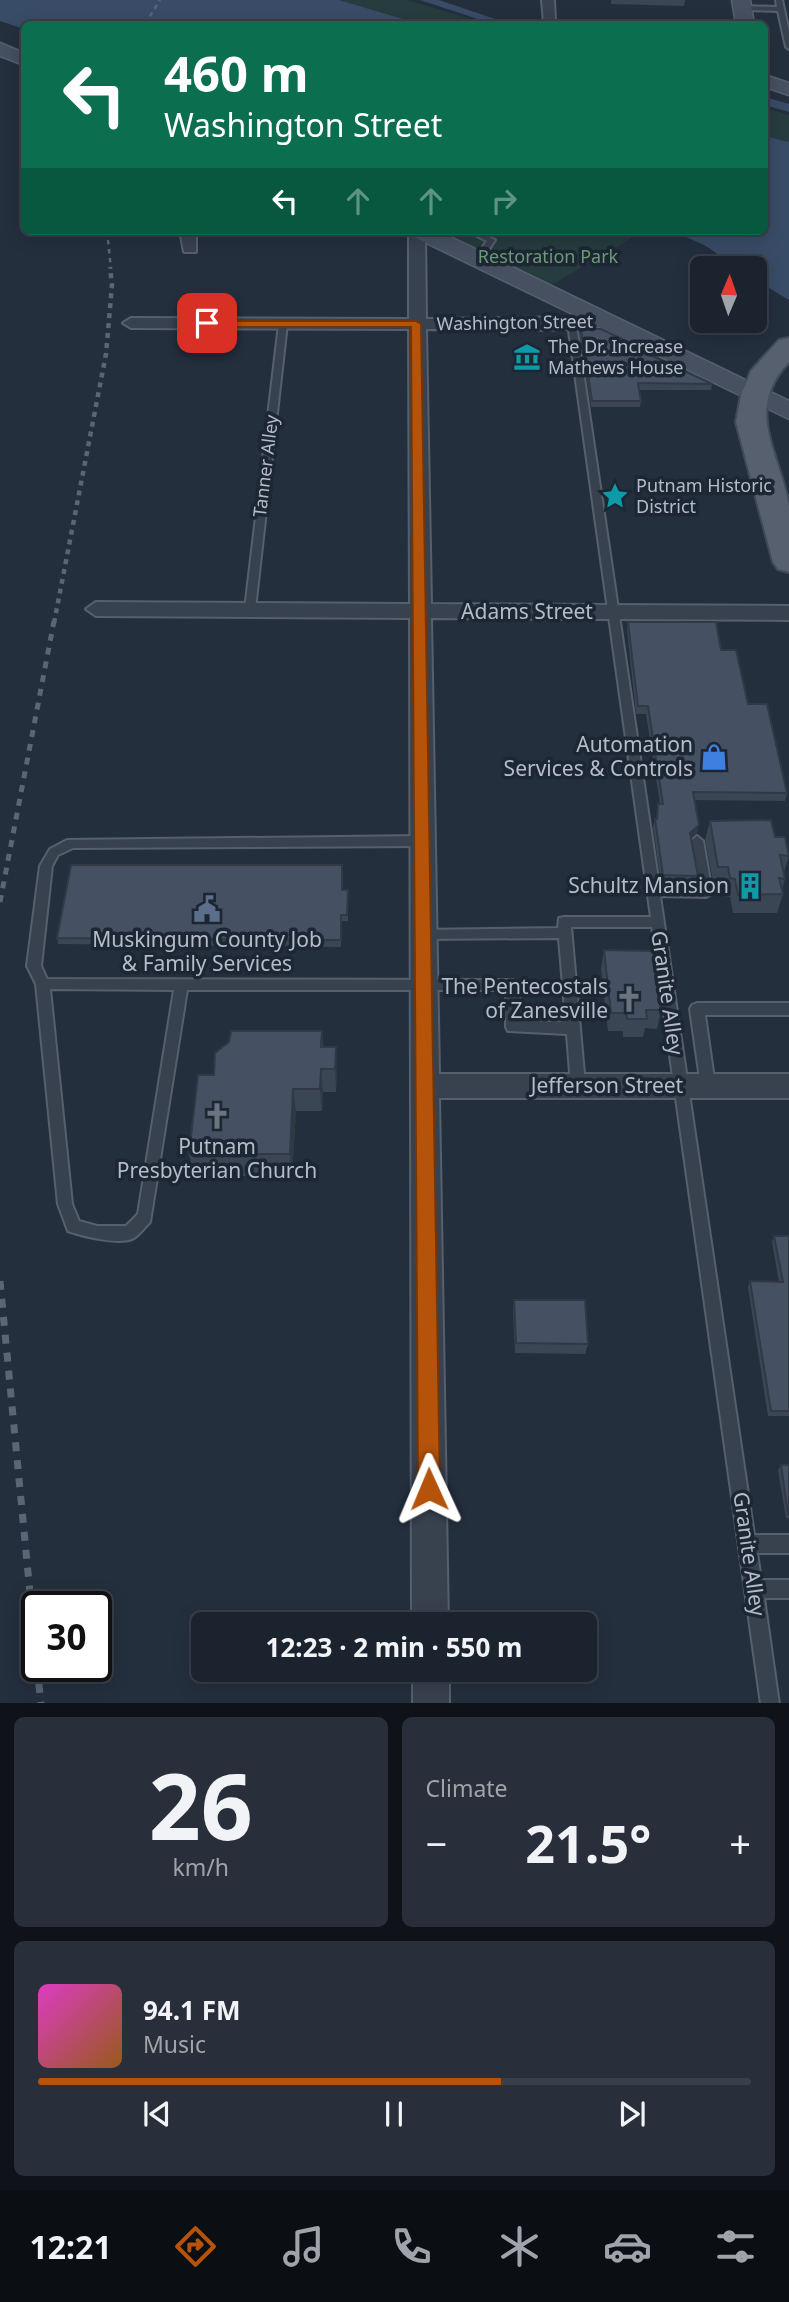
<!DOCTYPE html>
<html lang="en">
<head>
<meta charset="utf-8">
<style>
  body { margin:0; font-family:"Noto Sans",sans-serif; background:#282f3a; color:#f1f3f6; height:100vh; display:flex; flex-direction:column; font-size:26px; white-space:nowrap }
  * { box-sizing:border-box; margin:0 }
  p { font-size:23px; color:#a0a4aa }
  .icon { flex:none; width:38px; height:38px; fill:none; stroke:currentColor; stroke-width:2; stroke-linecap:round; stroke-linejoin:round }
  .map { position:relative; height:1703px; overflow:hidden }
  .side { display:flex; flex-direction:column; gap:14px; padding:14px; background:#0f1319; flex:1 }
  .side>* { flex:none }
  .banner { position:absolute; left:21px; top:21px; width:747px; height:214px; border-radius:10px; box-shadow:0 4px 18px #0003,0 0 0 2px #39404a; background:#0b6e4f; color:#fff; overflow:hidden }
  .needle { width:46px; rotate:2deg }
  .buttons { position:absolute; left:690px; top:256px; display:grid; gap:14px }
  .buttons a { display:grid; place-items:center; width:77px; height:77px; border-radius:10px; background:#1b232e; box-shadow:0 4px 18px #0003,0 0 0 2px #39404a; font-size:35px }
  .speed { position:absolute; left:21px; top:1591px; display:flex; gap:14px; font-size:35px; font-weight:700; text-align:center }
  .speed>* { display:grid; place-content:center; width:91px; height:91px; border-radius:50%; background:#1b232e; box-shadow:0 4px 18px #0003,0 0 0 2px #39404a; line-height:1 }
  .speed .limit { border:4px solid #111; border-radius:10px; background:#fff; color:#111 }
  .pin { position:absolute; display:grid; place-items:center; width:60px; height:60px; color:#fff; margin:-30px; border-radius:14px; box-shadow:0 4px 10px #0006 }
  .me { position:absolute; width:77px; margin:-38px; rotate:359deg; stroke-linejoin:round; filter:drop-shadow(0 0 5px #0008) }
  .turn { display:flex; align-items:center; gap:24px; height:147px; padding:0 28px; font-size:32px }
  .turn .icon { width:91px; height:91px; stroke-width:2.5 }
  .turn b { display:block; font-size:49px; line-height:60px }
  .lanes { display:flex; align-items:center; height:66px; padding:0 28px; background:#0003; justify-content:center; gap:35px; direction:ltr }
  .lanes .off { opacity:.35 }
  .big { font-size:52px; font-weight:700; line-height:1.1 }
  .side .tile { flex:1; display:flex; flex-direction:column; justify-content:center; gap:10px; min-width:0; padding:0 24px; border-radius:10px; background:#282f3a }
  .side .dial { align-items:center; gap:0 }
  .dial b { font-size:91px; line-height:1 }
  .song { display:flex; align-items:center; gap:21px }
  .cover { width:84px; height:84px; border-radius:10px; background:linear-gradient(135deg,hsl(310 70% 55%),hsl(30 70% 35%)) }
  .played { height:7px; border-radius:4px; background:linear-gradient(90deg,#b45309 65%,#39404a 65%) }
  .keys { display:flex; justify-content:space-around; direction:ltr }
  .heat { display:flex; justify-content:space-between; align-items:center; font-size:38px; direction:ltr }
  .side .tiles { flex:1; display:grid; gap:14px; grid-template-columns:1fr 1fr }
  .tile:last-child { grid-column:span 2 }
  .trip { position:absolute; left:191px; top:1612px; width:406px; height:70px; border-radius:10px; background:#1b232e; box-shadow:0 4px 18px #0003,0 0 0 2px #39404a; font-weight:700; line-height:70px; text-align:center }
  .menu { display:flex; height:112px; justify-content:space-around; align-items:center; background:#0b0e12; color:#a0a4aa }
  .menu .icon { width:49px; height:49px }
  .menu .active { color:#b45309 }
  .menu b { font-size:32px; color:#f1f3f6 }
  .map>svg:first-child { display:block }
  .green { fill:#263c3f }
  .water { fill:#394c67 }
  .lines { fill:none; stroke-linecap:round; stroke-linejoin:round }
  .canal { fill:#394c67; fill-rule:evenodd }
  .lane-casing { stroke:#565f6c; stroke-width:4 }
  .street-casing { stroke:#565f6c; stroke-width:4 }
  .secondary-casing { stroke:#565f6c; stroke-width:3 }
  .primary-casing { stroke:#414a57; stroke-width:4 }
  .lane { fill:#38414e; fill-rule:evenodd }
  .street { fill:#38414e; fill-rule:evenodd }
  .secondary { fill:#465061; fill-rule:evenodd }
  .primary { fill:#56606e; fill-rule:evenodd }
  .rail-far3 { stroke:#5a6575; stroke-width:2.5; stroke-dasharray:4.5 4.5; stroke-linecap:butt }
  .rail-far2 { stroke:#5a6575; stroke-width:4.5; stroke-dasharray:5 5; stroke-linecap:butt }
  .rail-far1 { stroke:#5a6575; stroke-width:5; stroke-dasharray:7 7; stroke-linecap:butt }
  .rail { stroke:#5a6575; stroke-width:7; stroke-dasharray:9 9; stroke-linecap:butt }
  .wall { fill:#3b4654 }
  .shaded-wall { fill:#303945 }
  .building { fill:#455162; stroke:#303945; stroke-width:2 }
  .route { fill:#b45309; stroke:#753606; stroke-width:2 }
  .labels { text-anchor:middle; stroke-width:7; stroke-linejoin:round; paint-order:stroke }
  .far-park-label { font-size:18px; fill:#6b9a76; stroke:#1d2633 }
  .far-street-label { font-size:18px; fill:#b4bcc9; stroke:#1d2633 }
  .far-poi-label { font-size:18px; fill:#b4bcc9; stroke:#1d2633; text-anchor:start }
  .street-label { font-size:21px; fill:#b4bcc9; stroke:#1d2633 }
  .poi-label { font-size:21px; fill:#b4bcc9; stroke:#1d2633; text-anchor:end }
</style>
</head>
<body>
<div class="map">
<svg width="789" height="1704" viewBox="0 0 789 1704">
  <rect width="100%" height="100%" fill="#242f3e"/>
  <path class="green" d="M339 0H407L488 24H420Z
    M765 108 789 115V142L765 136Z
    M435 231H629L640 233 550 286Z"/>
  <path class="water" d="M0 0H339L420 24H24V29L0 21Z
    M765 136 789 142V300L754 279V268H738L706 246 673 231H765Z"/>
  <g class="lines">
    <path class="canal" d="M420 0H439L510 24H493Z
      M765 97 789 104V112L765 105Z"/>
    <defs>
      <path id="lane" d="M776 0H782L789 32V49L786 47 778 11 742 10 739 8 742 6 777 7Z
        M467 231H477L495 240 481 262 474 260 487 241Z
        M283 321 287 324 255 609 250 612 245 609 279 324Z
        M572 321 576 324 659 886 699 887 691 841 697 836 703 841 712 892 710 895 706 897 660 896 754 1535H789V1553H757L761 1580H789V1598H764L779 1704H761L652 927H571L585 1085 583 1089 578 1091 573 1089 571 1085 567 1034 508 1031 506 1027V990H187L150 1222C145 1227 140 1234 134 1238 121 1246 82 1236 68 1231L58 1204 36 984 27 966 40 866 50 849 67 840 422 836 428 841 422 846 73 848 58 855 52 866 41 966 47 979 512 980 517 981 519 985 520 1021 566 1022 559 938 423 939 418 938 417 934 418 930 558 928 559 918 564 917H651L568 324ZM50 989 174 990 138 1214 126 1226H97L79 1221 72 1204Z
        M697 1003H789V1015H705L715 1086 713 1090 708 1092 703 1090 701 1086 690 1009 692 1005Z"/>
      <path id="street" d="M542 0H554L555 20 561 24H544Z
        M180 231H196V252H184Z
        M409 231H425L426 319 605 317 613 322C602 334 453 329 426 329L431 604 789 606V620L431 618 439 1074H789V1098H439L448 1624H412L410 618 96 616 86 609 96 602 410 604 409 329 131 328 123 323 131 318 409 319Z
        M413 1670H449V1704H413Z"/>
      <path id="secondary" d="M732 0H750L754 24H736Z
        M0 43 24 53V65L0 56Z
        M765 75 789 83V95L765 87Z
        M409 231H438L789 401V419L412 236Z"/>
      <path id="primary" d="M789 338V362C743 410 780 453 789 506 789 527 789 551 789 572L778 569 773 562 736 422 741 395 751 371 779 340Z"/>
    </defs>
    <use href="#lane" class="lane-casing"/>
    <use href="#street" class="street-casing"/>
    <use href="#secondary" class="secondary-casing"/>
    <use href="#primary" class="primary-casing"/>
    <use href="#lane" class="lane"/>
    <use href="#street" class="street"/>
    <use href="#secondary" class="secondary"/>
    <use href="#primary" class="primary"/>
    <path class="rail-far3" d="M145 24 160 0
      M107 231 111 269"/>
    <path class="rail-far2" d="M54 623 106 354 112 285 110 267"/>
    <path class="rail-far1" d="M0 902 54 621"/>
    <path class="rail" d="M0 1281 37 1666
      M37 1666 41 1704"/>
  </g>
  <path class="wall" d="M611 0H685L684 6 611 4Z
    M581 329 637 349 712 384 711 390H639L641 401 640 407H591L580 335Z
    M628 622 721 650 748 704 787 793 785 801 694 800 699 825 697 833 691 839 698 876 696 884 661 883 653 827 655 819H656L658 804H660L646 714H636L627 630Z
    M710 821 775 837 789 856 784 872 785 879 782 889 783 894 777 913H733L730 897H725L723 886H714L705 840Z
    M342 890H348V921H341V947L58 944 57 938Z
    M604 950 661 1010 657 1029 645 1028 643 1037H623V1031H608L601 969Z
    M322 1031 323 1047 337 1070 336 1092H323L322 1111H296L292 1176H194L189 1154 214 1075Z
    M774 1236H789V1416H768L748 1287 750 1281 779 1282 772 1242Z
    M514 1300 588 1344 585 1354 515 1353 513 1311Z
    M781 1465H789V1518H786L778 1470Z"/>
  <path class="shaded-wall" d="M699 825 697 833 688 841 690 833Z
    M336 1047 337 1070 336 1092 335 1069Z
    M321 1069 323 1092 322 1111 320 1089Z
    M293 1089 296 1111 292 1176 290 1154Z"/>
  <path class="building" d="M581 329H601L637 346 635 348 712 384 638 383 641 401H592Z
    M628 622H716L721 650H736L748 704H767L787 793 693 792 699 825 690 833 698 876 663 875 655 819H657L658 804H663L648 706H638Z
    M771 820 775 837H785L789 856 780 855 785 879 779 878 783 894 738 895 735 879 730 878 728 867H718L710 821Z
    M71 865H342V890H348L347 915H341V940L57 938Z
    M604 950 653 951 661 1010H646L647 1019H627L626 1013H611Z
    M231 1031H322L321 1047H336L335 1069H321L320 1089H293L290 1154H189L198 1075H214L215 1053 229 1042Z
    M774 1236H789V1411H771L750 1281 783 1282Z
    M514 1300H585L588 1344 516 1343Z
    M781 1465H789V1514H788Z"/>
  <path class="route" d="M203 321H416L421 324 440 1489 437 1497 429 1500 421 1497 418 1489 411 327H207L203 326Z"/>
  <defs>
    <symbol id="museum-bare" viewBox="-9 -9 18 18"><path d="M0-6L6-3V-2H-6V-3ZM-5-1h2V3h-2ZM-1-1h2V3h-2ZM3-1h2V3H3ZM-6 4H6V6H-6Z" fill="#0f9aa8" stroke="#1d2633" stroke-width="2.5" paint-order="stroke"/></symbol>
    <symbol id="sight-bare" viewBox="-9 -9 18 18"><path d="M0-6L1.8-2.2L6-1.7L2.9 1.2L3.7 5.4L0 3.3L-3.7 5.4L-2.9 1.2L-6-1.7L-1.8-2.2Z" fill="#0f9aa8" stroke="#1d2633" stroke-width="2.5" paint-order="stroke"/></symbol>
    <symbol id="shop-bare" viewBox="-9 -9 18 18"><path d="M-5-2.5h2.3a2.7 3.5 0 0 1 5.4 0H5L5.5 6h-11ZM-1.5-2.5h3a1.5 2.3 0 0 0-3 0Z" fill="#3f7fe0" stroke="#1d2633" stroke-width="2.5" paint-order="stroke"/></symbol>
    <symbol id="building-bare" viewBox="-9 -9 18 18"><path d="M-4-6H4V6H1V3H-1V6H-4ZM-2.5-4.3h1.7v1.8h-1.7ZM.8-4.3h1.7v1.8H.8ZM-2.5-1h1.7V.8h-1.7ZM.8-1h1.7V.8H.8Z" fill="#0f9aa8" stroke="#1d2633" stroke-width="2.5" paint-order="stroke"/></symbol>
    <symbol id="civic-bare" viewBox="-9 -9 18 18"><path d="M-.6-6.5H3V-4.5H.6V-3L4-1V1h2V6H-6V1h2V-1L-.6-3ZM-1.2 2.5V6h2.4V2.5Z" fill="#5c6f8a" stroke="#1d2633" stroke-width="2.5" paint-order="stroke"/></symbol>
    <symbol id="church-bare" viewBox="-9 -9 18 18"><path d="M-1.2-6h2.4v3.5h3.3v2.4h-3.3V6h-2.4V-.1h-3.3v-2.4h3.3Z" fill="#6b7280" stroke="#1d2633" stroke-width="2.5" paint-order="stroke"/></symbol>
  </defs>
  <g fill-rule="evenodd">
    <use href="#museum-bare" x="508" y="338" width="38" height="38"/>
    <use href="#sight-bare" x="596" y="477" width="38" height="38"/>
    <use href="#shop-bare" x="695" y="738" width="38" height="38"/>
    <use href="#building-bare" x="731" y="867" width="38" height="38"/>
    <use href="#civic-bare" x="188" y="890" width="38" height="38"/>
    <use href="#church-bare" x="610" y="980" width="38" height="38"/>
    <use href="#church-bare" x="198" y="1097" width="38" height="38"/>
  </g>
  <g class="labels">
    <g class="far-park-label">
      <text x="548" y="263">Restoration Park</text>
    </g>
    <g class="far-street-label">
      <text transform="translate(515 323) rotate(-1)" y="6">Washington Street</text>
      <text transform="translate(266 466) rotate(-83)" y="6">Tanner Alley</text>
    </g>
    <g class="far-poi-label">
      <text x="548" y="353">The Dr. Increase<tspan x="548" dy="21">Mathews House</tspan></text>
      <text x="636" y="492">Putnam Historic<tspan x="636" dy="21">District</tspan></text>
    </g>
    <g class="street-label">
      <text x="527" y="619">Adams Street</text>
      <text transform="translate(667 993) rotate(82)" y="7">Granite Alley</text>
      <text x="607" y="1093">Jefferson Street</text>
      <text transform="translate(749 1554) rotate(82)" y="7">Granite Alley</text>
    </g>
    <g class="poi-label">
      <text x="693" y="752">Automation<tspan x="693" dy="24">Services &amp; Controls</tspan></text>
      <text x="729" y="893">Schultz Mansion</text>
      <text x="207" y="947" text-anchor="middle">Muskingum County Job<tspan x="207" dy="24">&amp; Family Services</tspan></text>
      <text x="608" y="994">The Pentecostals<tspan x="608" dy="24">of Zanesville</tspan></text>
      <text x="217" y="1154" text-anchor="middle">Putnam<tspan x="217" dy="24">Presbyterian Church</tspan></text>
    </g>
  </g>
</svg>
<div class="buttons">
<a><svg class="needle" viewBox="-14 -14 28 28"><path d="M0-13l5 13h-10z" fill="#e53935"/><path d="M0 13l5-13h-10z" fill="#a0a4aa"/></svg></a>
</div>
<div class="speed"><div class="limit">30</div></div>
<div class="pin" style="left:207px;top:323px;background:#d93025"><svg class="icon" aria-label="arrive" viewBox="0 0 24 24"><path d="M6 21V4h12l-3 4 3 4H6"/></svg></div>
<svg class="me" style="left:429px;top:1489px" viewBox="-20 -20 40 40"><path d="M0-17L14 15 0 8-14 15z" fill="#b45309" stroke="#fff" stroke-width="4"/></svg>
<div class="trip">12:23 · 2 min · 550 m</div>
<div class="banner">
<div class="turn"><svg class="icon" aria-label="left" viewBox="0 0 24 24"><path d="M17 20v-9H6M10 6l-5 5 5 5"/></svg><div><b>460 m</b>Washington Street</div></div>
<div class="lanes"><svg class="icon" aria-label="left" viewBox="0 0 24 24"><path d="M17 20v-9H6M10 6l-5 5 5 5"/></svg><svg class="icon off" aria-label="ahead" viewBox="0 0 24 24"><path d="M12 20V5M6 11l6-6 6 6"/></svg><svg class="icon off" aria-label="ahead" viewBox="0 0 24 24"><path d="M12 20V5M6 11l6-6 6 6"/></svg><svg class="icon off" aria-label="right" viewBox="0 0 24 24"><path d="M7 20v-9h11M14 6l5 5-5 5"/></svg></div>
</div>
</div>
<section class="side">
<div class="tiles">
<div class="tile dial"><b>26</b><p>km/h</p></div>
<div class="tile"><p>Climate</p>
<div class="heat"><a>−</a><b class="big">21.5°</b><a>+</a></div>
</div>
<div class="tile">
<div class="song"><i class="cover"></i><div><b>94.1 FM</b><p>Music</p></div></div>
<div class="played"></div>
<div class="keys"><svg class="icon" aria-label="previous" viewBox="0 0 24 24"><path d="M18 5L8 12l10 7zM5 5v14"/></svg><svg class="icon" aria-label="pause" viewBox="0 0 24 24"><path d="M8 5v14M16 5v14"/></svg><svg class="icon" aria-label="next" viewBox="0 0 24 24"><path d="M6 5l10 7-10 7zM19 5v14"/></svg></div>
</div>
</div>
</section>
<nav class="menu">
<b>12:21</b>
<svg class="icon active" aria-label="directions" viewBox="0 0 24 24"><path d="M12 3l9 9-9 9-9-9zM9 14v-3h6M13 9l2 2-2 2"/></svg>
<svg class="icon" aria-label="music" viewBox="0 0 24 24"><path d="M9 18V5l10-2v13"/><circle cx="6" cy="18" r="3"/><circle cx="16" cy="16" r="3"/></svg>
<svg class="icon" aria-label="phone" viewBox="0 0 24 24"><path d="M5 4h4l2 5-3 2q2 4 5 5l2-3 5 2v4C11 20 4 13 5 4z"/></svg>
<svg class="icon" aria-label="climate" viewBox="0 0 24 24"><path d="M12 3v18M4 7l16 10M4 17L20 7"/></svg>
<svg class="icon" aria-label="car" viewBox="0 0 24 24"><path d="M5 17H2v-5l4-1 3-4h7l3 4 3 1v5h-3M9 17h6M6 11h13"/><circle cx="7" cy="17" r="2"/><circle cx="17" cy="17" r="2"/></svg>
<svg class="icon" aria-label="filters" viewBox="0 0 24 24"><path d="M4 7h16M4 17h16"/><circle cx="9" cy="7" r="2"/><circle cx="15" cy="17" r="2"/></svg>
</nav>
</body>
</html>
